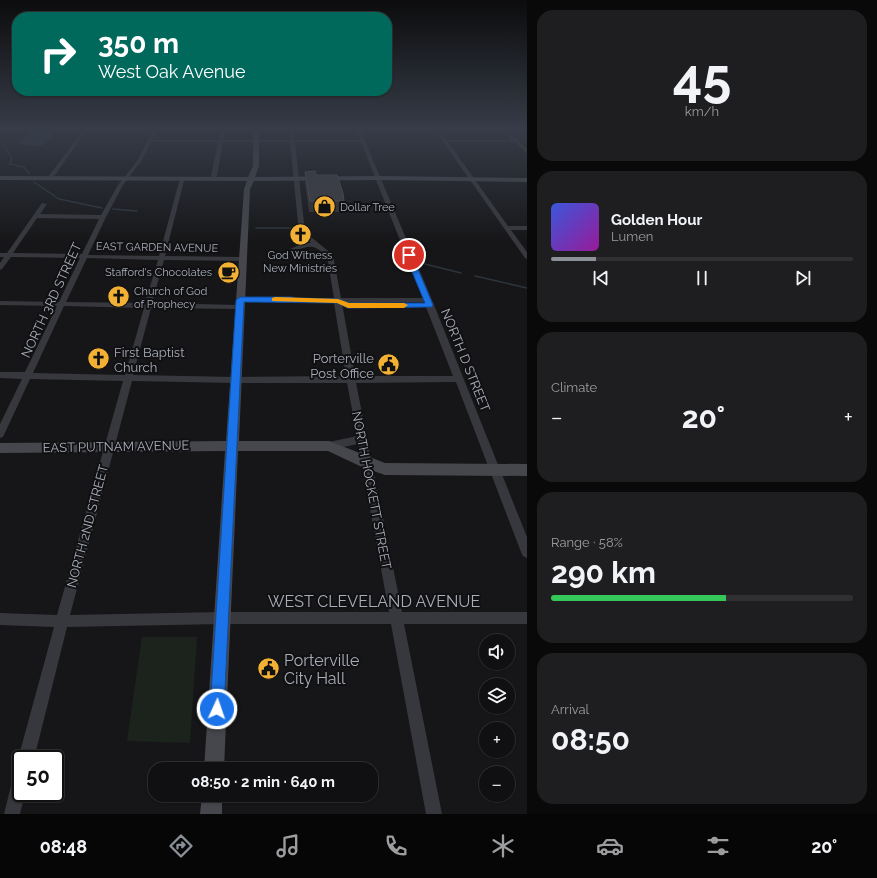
<!DOCTYPE html>
<html lang="en">
<head>
<meta charset="utf-8">
<style>
  body { margin:0; font-family:Raleway,sans-serif; background:#1e1e20; color:#f1f3f6; height:100vh; display:flex; flex-direction:column; font-size:15px; white-space:nowrap }
  * { box-sizing:border-box; margin:0 }
  p { font-size:13px; color:#9c9d9f }
  .icon { flex:none; width:22px; height:22px; fill:none; stroke:currentColor; stroke-width:2; stroke-linecap:round; stroke-linejoin:round }
  .map { position:relative; flex:1; overflow:hidden }
  .side { display:flex; flex-direction:column; gap:10px; padding:10px; background:#09090a; width:350px }
  .side>* { flex:none }
  .hud { position:absolute; left:12px; top:12px; width:380px; height:84px; border-radius:16px; box-shadow:0 1px 3px #0004,0 0 0 1px #303032; background:#00695c; color:#fff; overflow:hidden }
  .fabs { position:absolute; left:479px; top:634px; display:grid; gap:8px }
  .fabs a { display:grid; place-items:center; width:36px; height:36px; border-radius:50%; background:#101012; box-shadow:0 1px 3px #0004,0 0 0 1px #303032; font-size:20px }
  .speed { position:absolute; left:12px; top:750px; display:flex; gap:8px; font-size:20px; font-weight:700; text-align:center }
  .speed>* { display:grid; place-content:center; width:52px; height:52px; border-radius:50%; background:#101012; box-shadow:0 1px 3px #0004,0 0 0 1px #303032; line-height:1 }
  .speed .limit { border:2px solid #111; border-radius:6px; background:#fff; color:#111 }
  .pin { position:absolute; display:grid; place-items:center; width:34px; height:34px; color:#fff; margin:-17px; border:2px solid #fff; border-radius:50%; box-shadow:0 1px 4px #0007 }
  .me { position:absolute; width:44px; margin:-22px; rotate:3deg; stroke-linejoin:round; filter:drop-shadow(0 0 3px #0008) }
  .turn { display:flex; align-items:center; gap:14px; height:84px; padding:0 20px; font-size:18px }
  .turn .icon { width:52px; height:52px; stroke-width:2.5 }
  .turn b { display:block; font-size:28px; line-height:34px }
  .big { font-size:30px; font-weight:700; line-height:1.1 }
  .side .card { flex:1; display:flex; flex-direction:column; justify-content:center; gap:6px; min-width:0; padding:0 14px; border-radius:16px; background:#1e1e20 }
  .side .dial { align-items:center; gap:0 }
  .dial b { font-size:52px; line-height:1 }
  .song { display:flex; align-items:center; gap:12px }
  .cover { width:48px; height:48px; border-radius:6px; background:linear-gradient(135deg,hsl(230 70% 55%),hsl(300 70% 35%)) }
  .played { height:4px; border-radius:2px; background:linear-gradient(90deg,#8c9099 15%,#303032 15%) }
  .keys { display:flex; justify-content:space-around; direction:ltr }
  .heat { display:flex; justify-content:space-between; align-items:center; font-size:22px; direction:ltr }
  .charge { height:6px; border-radius:3px; background:linear-gradient(90deg,#34c759 58%,#303032 0) }
  .trip { position:absolute; left:148px; top:762px; width:230px; height:40px; border-radius:16px; background:#101012; box-shadow:0 1px 3px #0004,0 0 0 1px #303032; font-weight:700; line-height:40px; text-align:center }
  .dock { display:flex; height:64px; justify-content:space-around; align-items:center; background:#060607; color:#9c9d9f }
  .dock .icon { width:28px; height:28px }
  .dock .selected { color:#8c9099 }
  .dock b { font-size:18px; color:#f1f3f6 }
  main { display:flex; flex:1; min-height:0 }
  .map>svg:first-child { display:block }
  .built { fill:#222225 }
  .green { fill:#1c231d }
  .water { fill:#2c353c }
  .lines { fill:none; stroke-linecap:round; stroke-linejoin:round }
  .stream { stroke:#2c353c; stroke-width:1.5 }
  .street { fill:#37383d; fill-rule:evenodd }
  .secondary { fill:#45474d; fill-rule:evenodd }
  .wall { fill:#323236 }
  .building { fill:#3f3f44; stroke:#4f5156 }
  .route { fill:#1a73e8; stroke:#114b97 }
  .slow { fill:#f59e0b }
  .labels { text-anchor:middle; stroke-width:4; stroke-linejoin:round; paint-order:stroke }
  .far-poi-label { font-size:11px; fill:#a8adb8; stroke:#111113; text-anchor:start }
  .far-street-label { font-size:11px; fill:#a8adb8; stroke:#111113 }
  .street-label { font-size:13px; fill:#a8adb8; stroke:#111113 }
  .poi-label { font-size:13px; fill:#a8adb8; stroke:#111113; text-anchor:start }
  .near-street-label { font-size:16px; fill:#a8adb8; stroke:#111113 }
  .near-poi-label { font-size:16px; fill:#a8adb8; stroke:#111113; text-anchor:start }
</style>
</head>
<body>
<main>
<div class="map">
<svg width="527" height="814" viewBox="0 0 527 814">
  <rect width="100%" height="100%" fill="#161618"/>
  <path class="built" d="M510 129H527V145L526 144Z"/>
  <path class="green" d="M142 637H197L190 743 127 741Z"/>
  <path class="water" d="M52 130V133H54C51 136 48 141 45 144 38 148 25 146 19 142L31 131Z"/>
  <g class="lines">
    <path class="stream" d="M5 147 12 159 9 164 24 167 29 174
      M34 182 59 199 102 208
      M113 209 137 211
      M256 228H293
      M425 264 461 273
      M475 276 527 288"/>
    <path class="street" d="M84 129H88L52 179H48V177Z
      M153 129H157L152 140H219L221 129H225L223 140H290L289 129H293L294 140H360L356 129H360L365 141 432 300 527 537V558L523 556 521 552 456 382 356 383 402 612H527V624H404L442 814H426L391 624H222L67 627 34 759H21V764L18 759 54 627 0 625V613L57 615 123 381 30 379 3 437 0 438V424L22 379 0 378V372H25L57 306 0 305V301L59 302 80 258 11 257 2 269 0 270V263L4 257H0V253H7L42 203 47 204 40 214 101 215 118 185 138 160ZM151 142H218L211 176 214 178 217 176 223 142H290L299 233 311 243H304L290 249 293 251C311 246 311 243 327 256L334 298 296 299 291 297 240 298 236 300 240 302 290 301 295 303H334L346 376 236 377 133 375 151 308 240 309 244 307 240 305 152 303 164 260 242 261 245 259 242 257 165 256 185 177 180 178 159 256 88 255 106 217 123 185 142 160ZM295 142H361L423 298H341L333 255 305 232ZM37 218 99 219 82 254 13 253ZM87 258 158 260 145 303 66 302ZM424 302 453 376H355L342 303ZM64 306 144 308 125 375 33 373ZM132 381 236 383H347L357 436 329 442 326 443 324 446 326 449 329 450 358 444 389 612H222L70 615Z
      M434 129H438L446 140H512L502 129H506L527 149V153L515 142H448L508 226H527V230H511L527 252V259L525 258Z
      M21 770V793H25L20 814H4L13 778 16 773Z"/>
    <path class="secondary" d="M253 129H259V166L255 177 378 176 527 178V182L378 180 254 181 250 189 239 441H329L385 463 527 464V476L385 475 362 467 328 451H238L224 769H204L225 451 0 453V443L226 441 244 189 247 181 0 180V176L248 177 253 166Z
      M202 795H222V814H200Z"/>
  </g>
  <path class="wall" d="M305 172 316 175 344 201 342 212H309L305 182Z"/>
  <path class="building" d="M315 171 316 175H337L343 193 344 201H310L305 172Z"/>
  <linearGradient id="sky" x2="0" y2="1"><stop stop-color="#0c0c0d"/><stop offset="0.53" stop-color="#363c48"/><stop offset="1" stop-color="#363c48" stop-opacity="0"/></linearGradient>
  <rect width="527" height="243" fill="url(#sky)"/>
  <path class="route" d="M409 253 412 255 433 305 432 307 348 308 337 303 244 302 224 709 222 714 217 716 212 714 210 709 236 300 240 297H291L296 298 338 299 349 303H425L405 255Z"/>
  <path class="slow" d="M275 297 338 299 349 303H404L408 305 404 308H348L337 303 272 301V298Z"/>
  <defs>
    <symbol id="shop-disc" viewBox="-11 -11 22 22"><circle r="9.5" fill="#f2b134" stroke="#111113"/><path d="M-5-2.5h2.3a2.7 3.5 0 0 1 5.4 0H5L5.5 6h-11ZM-1.5-2.5h3a1.5 2.3 0 0 0-3 0Z" fill="#111"/></symbol>
    <symbol id="church-disc" viewBox="-11 -11 22 22"><circle r="9.5" fill="#f2b134" stroke="#111113"/><path d="M-1.2-6h2.4v3.5h3.3v2.4h-3.3V6h-2.4V-.1h-3.3v-2.4h3.3Z" fill="#111"/></symbol>
    <symbol id="cafe-disc" viewBox="-11 -11 22 22"><circle r="9.5" fill="#f2b134" stroke="#111113"/><path d="M-5.5-4.5H6V0H3Q3 3.5 0 3.5H-2.5Q-5.5 3.5-5.5 0ZM3-3.2v2h1.7v-2ZM-6 4.5H4V6H-6Z" fill="#111"/></symbol>
    <symbol id="civic-disc" viewBox="-11 -11 22 22"><circle r="9.5" fill="#f2b134" stroke="#111113"/><path d="M-.6-6.5H3V-4.5H.6V-3L4-1V1h2V6H-6V1h2V-1L-.6-3ZM-1.2 2.5V6h2.4V2.5Z" fill="#111"/></symbol>
  </defs>
  <g fill-rule="evenodd">
    <use href="#shop-disc" x="312" y="194" width="25" height="25"/>
    <use href="#church-disc" x="288" y="222" width="25" height="25"/>
    <use href="#cafe-disc" x="216" y="260" width="25" height="25"/>
    <use href="#church-disc" x="106" y="284" width="25" height="25"/>
    <use href="#church-disc" x="86" y="346" width="25" height="25"/>
    <use href="#civic-disc" x="376" y="352" width="25" height="25"/>
    <use href="#civic-disc" x="256" y="656" width="25" height="25"/>
  </g>
  <g class="labels">
    <g class="far-poi-label">
      <text x="340" y="211">Dollar Tree</text>
      <text x="300" y="259" text-anchor="middle">God Witness<tspan x="300" dy="13">New Ministries</tspan></text>
      <text x="212" y="276" text-anchor="end">Stafford's Chocolates</text>
      <text x="134" y="295">Church of God<tspan x="134" dy="13">of Prophecy</tspan></text>
    </g>
    <g class="far-street-label">
      <text transform="translate(157 247) rotate(1)" y="4">EAST GARDEN AVENUE</text>
    </g>
    <g class="street-label">
      <text transform="translate(51 300) rotate(-65)" y="5">NORTH 3RD STREET</text>
      <text transform="translate(466 360) rotate(68)" y="5">NORTH D STREET</text>
      <text transform="translate(116 446) rotate(-1)" y="5">EAST PUTNAM AVENUE</text>
      <text transform="translate(372 490) rotate(79)" y="5">NORTH HOCKETT STREET</text>
      <text transform="translate(87 526) rotate(-75)" y="5">NORTH 2ND STREET</text>
    </g>
    <g class="poi-label">
      <text x="114" y="357">First Baptist<tspan x="114" dy="15">Church</tspan></text>
      <text x="374" y="363" text-anchor="end">Porterville<tspan x="374" dy="15">Post Office</tspan></text>
    </g>
    <g class="near-street-label">
      <text x="374" y="607">WEST CLEVELAND AVENUE</text>
    </g>
    <g class="near-poi-label">
      <text x="284" y="666">Porterville<tspan x="284" dy="18">City Hall</tspan></text>
    </g>
  </g>
</svg>
<div class="fabs">
<a><svg class="icon" aria-label="sound" viewBox="0 0 24 24"><path d="M4 9h4l5-4v14l-5-4H4zM17 9q2 3 0 6"/></svg></a>
<a><svg class="icon" aria-label="layers" viewBox="0 0 24 24"><path d="M12 4l9 5-9 5-9-5zM3 14l9 5 9-5"/></svg></a>
<a>+</a>
<a>−</a>
</div>
<div class="speed"><div class="limit">50</div></div>
<div class="pin" style="left:409px;top:255px;background:#d93025"><svg class="icon" aria-label="arrive" viewBox="0 0 24 24"><path d="M6 21V4h12l-3 4 3 4H6"/></svg></div>
<svg class="me" style="left:217px;top:709px" viewBox="-20 -20 40 40"><circle r="17" fill="#1a73e8" stroke="#fff" stroke-width="3"/><path d="M0-11L8 9 0 5-8 9z" fill="#fff"/></svg>
<div class="trip">08:50 · 2 min · 640 m</div>
<div class="hud">
<div class="turn"><svg class="icon" aria-label="right" viewBox="0 0 24 24"><path d="M7 20v-9h11M14 6l5 5-5 5"/></svg><div><b>350 m</b>West Oak Avenue</div></div>
</div>
</div>
<section class="side">
<div class="card dial"><b>45</b><p>km/h</p></div>
<div class="card">
<div class="song"><i class="cover"></i><div><b>Golden Hour</b><p>Lumen</p></div></div>
<div class="played"></div>
<div class="keys"><svg class="icon" aria-label="previous" viewBox="0 0 24 24"><path d="M18 5L8 12l10 7zM5 5v14"/></svg><svg class="icon" aria-label="pause" viewBox="0 0 24 24"><path d="M8 5v14M16 5v14"/></svg><svg class="icon" aria-label="next" viewBox="0 0 24 24"><path d="M6 5l10 7-10 7zM19 5v14"/></svg></div>
</div>
<div class="card"><p>Climate</p>
<div class="heat"><a>−</a><b class="big">20°</b><a>+</a></div>
</div>
<div class="card"><p>Range · 58%</p><b class="big">290 km</b><div class="charge"></div></div>
<div class="card"><p>Arrival</p><b class="big">08:50</b></div>
</section>
</main>
<nav class="dock">
<b>08:48</b>
<svg class="icon selected" aria-label="directions" viewBox="0 0 24 24"><path d="M12 3l9 9-9 9-9-9zM9 14v-3h6M13 9l2 2-2 2"/></svg>
<svg class="icon" aria-label="music" viewBox="0 0 24 24"><path d="M9 18V5l10-2v13"/><circle cx="6" cy="18" r="3"/><circle cx="16" cy="16" r="3"/></svg>
<svg class="icon" aria-label="phone" viewBox="0 0 24 24"><path d="M5 4h4l2 5-3 2q2 4 5 5l2-3 5 2v4C11 20 4 13 5 4z"/></svg>
<svg class="icon" aria-label="climate" viewBox="0 0 24 24"><path d="M12 3v18M4 7l16 10M4 17L20 7"/></svg>
<svg class="icon" aria-label="car" viewBox="0 0 24 24"><path d="M5 17H2v-5l4-1 3-4h7l3 4 3 1v5h-3M9 17h6M6 11h13"/><circle cx="7" cy="17" r="2"/><circle cx="17" cy="17" r="2"/></svg>
<svg class="icon" aria-label="filters" viewBox="0 0 24 24"><path d="M4 7h16M4 17h16"/><circle cx="9" cy="7" r="2"/><circle cx="15" cy="17" r="2"/></svg>
<b>20°</b>
</nav>
</body>
</html>
